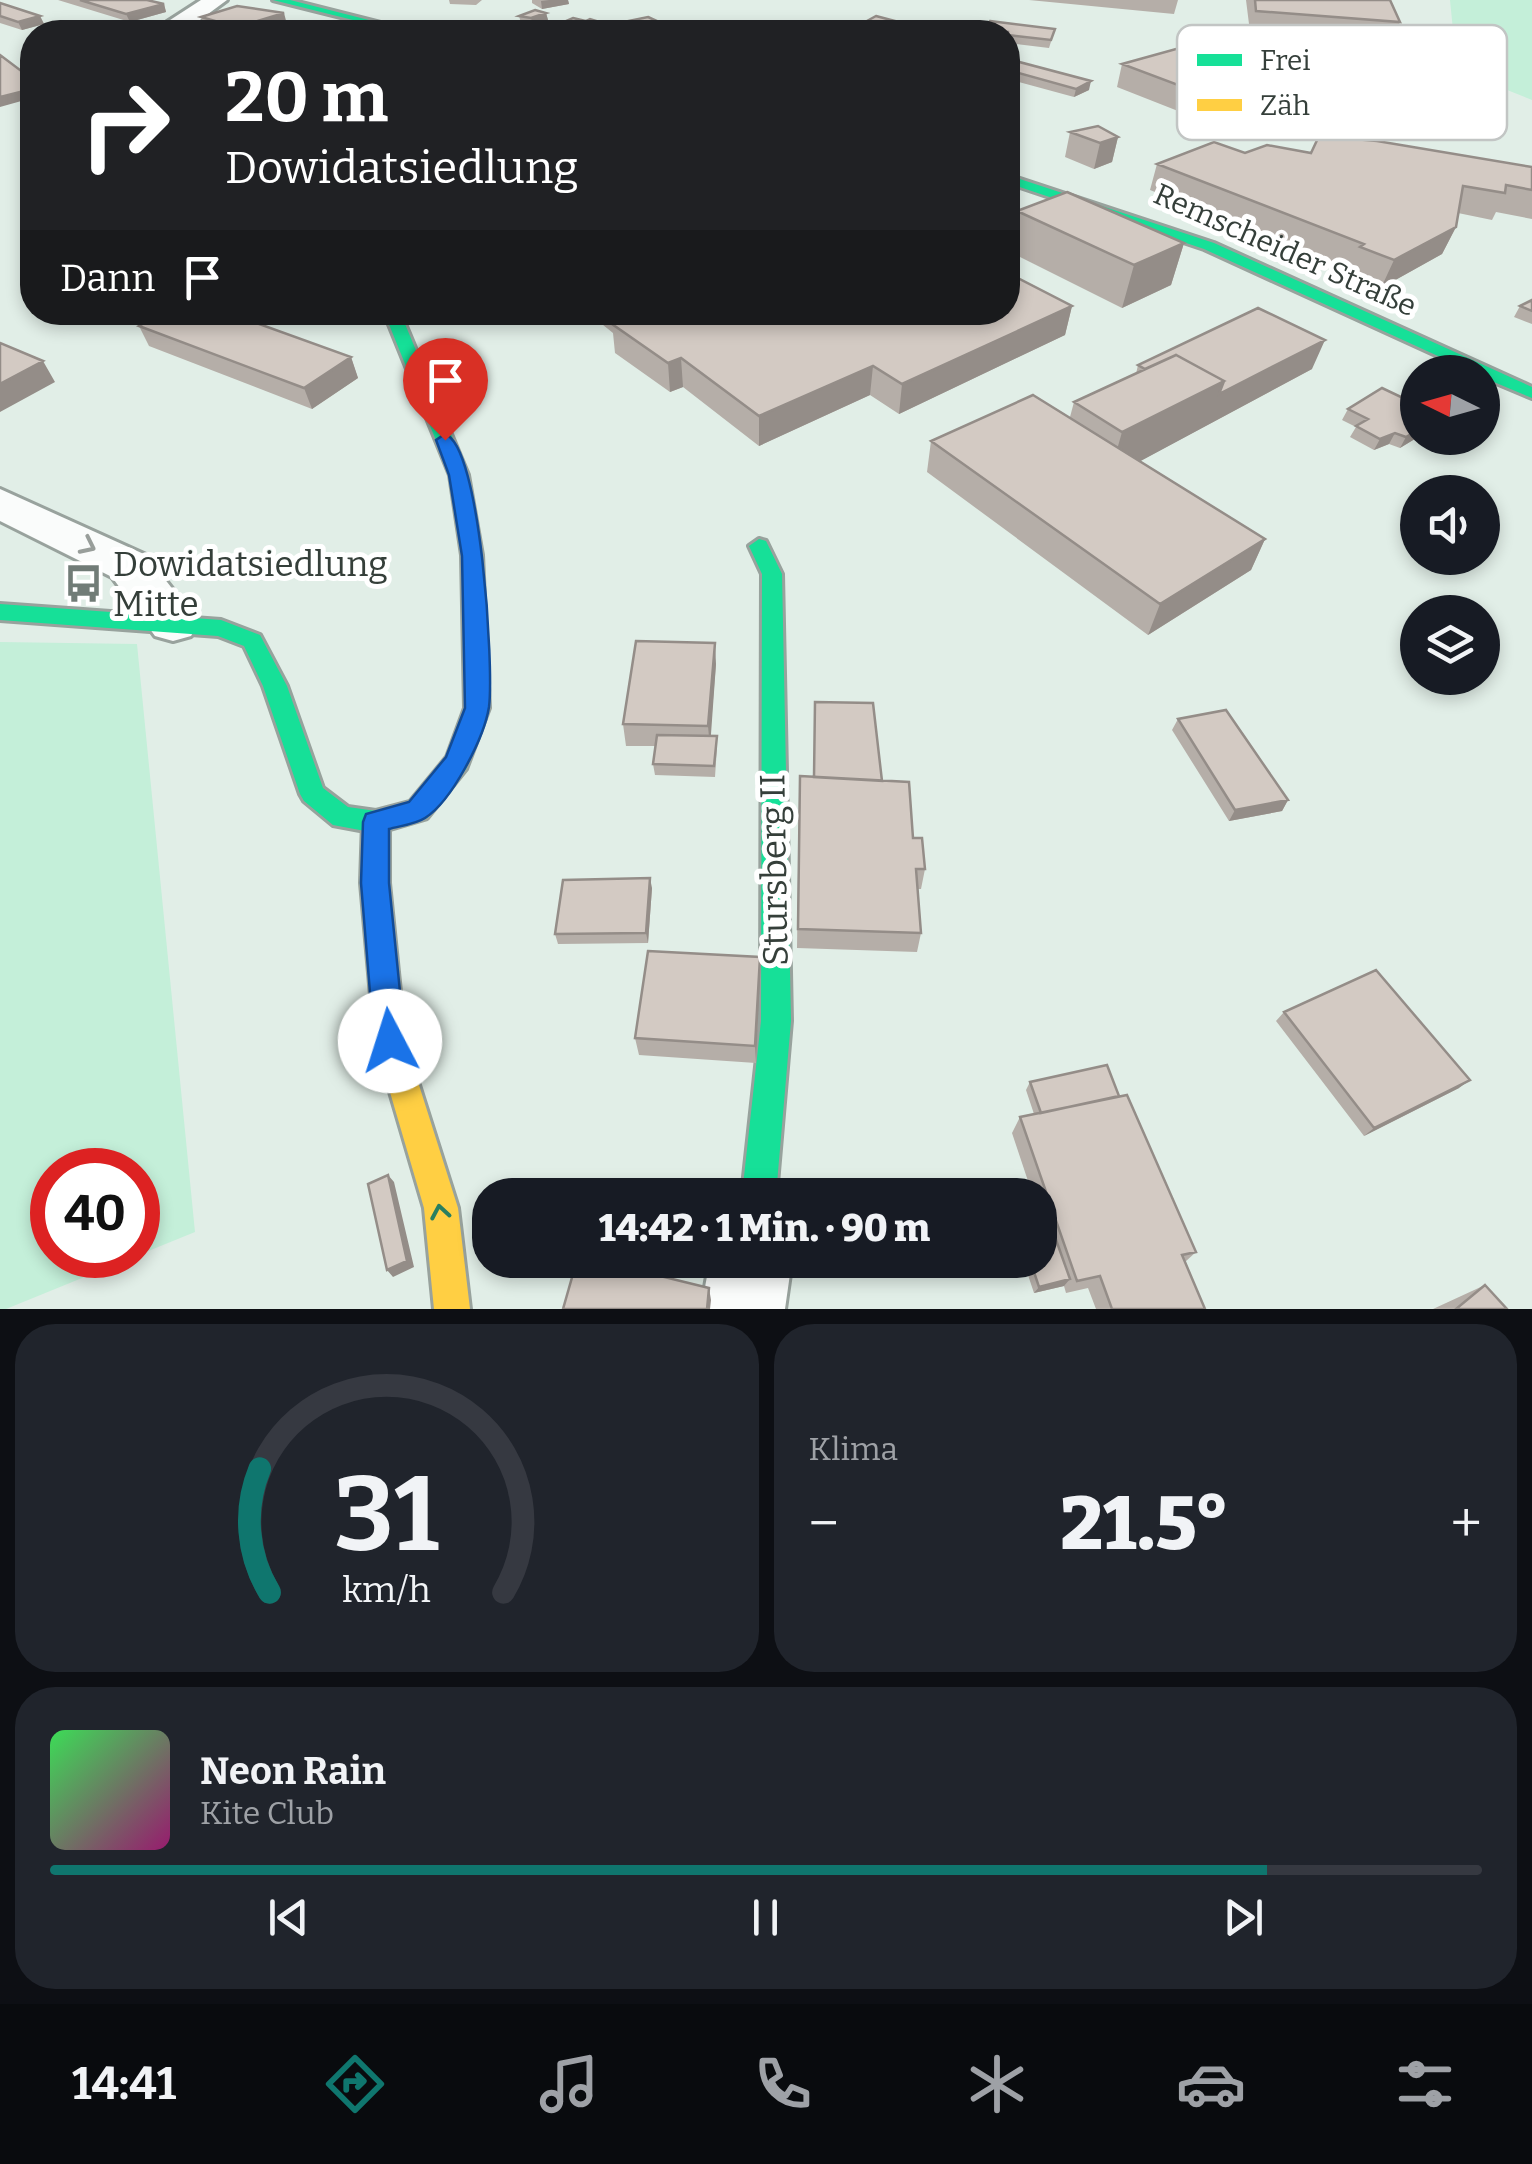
<!DOCTYPE html>
<html lang="de">
<head>
<meta charset="utf-8">
<style>
  body { margin:0; font-family:Bitter,serif; background:#20242c; color:#f1f3f6; height:100vh; display:flex; flex-direction:column; font-size:38px; white-space:nowrap }
  * { box-sizing:border-box; margin:0 }
  p { font-size:32px; color:#9ea1a6 }
  .icon { flex:none; width:55px; height:55px; fill:none; stroke:currentColor; stroke-width:2; stroke-linecap:round; stroke-linejoin:round }
  .map { position:relative; height:1309px; overflow:hidden }
  .sheet { display:flex; flex-direction:column; gap:15px; padding:15px; background:#0d0f14; flex:1 }
  .sheet>* { flex:none }
  .banner { position:absolute; left:20px; top:20px; width:1000px; height:305px; border-radius:40px; box-shadow:0 5px 15px #0003; background:#202124; color:#fff; overflow:hidden }
  .needle { width:65px; rotate:275deg }
  .fabs { position:absolute; left:1400px; top:355px; display:grid; gap:20px }
  .fabs a { display:grid; place-items:center; width:100px; height:100px; border-radius:50%; background:#171b24; box-shadow:0 5px 15px #0003; font-size:50px }
  .speed { position:absolute; left:30px; top:1148px; display:flex; gap:20px; font-size:50px; font-weight:700; text-align:center }
  .speed>* { display:grid; place-content:center; width:130px; height:130px; border-radius:50%; background:#171b24; box-shadow:0 5px 15px #0003; line-height:1 }
  .speed .limit { border:15px solid #d22; background:#fff; color:#111 }
  .pin { position:absolute; display:grid; place-items:center; width:85px; height:85px; color:#fff; margin:-102px -42px; border-radius:50% 50% 50% 0; rotate:-45deg; box-shadow:0 0 10px #0007 }
  .pin .icon { rotate:45deg }
  .me { position:absolute; width:110px; margin:-55px; rotate:355deg; stroke-linejoin:round; filter:drop-shadow(0 0 8px #0008) }
  .turn { display:flex; align-items:center; gap:35px; height:210px; padding:0 40px; font-size:45px }
  .turn .icon { width:130px; height:130px; stroke-width:2.5 }
  .turn b { display:block; font-size:70px; line-height:85px }
  .then { display:flex; align-items:center; height:95px; padding:0 40px; background:#0003; gap:20px; font-size:38px }
  .big { font-size:75px; font-weight:800; line-height:1.1 }
  .sheet .card { flex:1; display:flex; flex-direction:column; justify-content:center; gap:15px; min-width:0; padding:0 35px; border-radius:40px; background:#20242c }
  .sheet .dial { align-items:center; gap:0 }
  .dial svg { height:260px; overflow:visible; fill:none; stroke:#363941; stroke-width:7; stroke-linecap:round; text-anchor:middle }
  .dial text { fill:#f1f3f6; stroke:none }
  .song { display:flex; align-items:center; gap:30px }
  .cover { width:120px; height:120px; border-radius:15px; background:linear-gradient(135deg,hsl(130 70% 55%),hsl(320 70% 35%)) }
  .played { height:10px; border-radius:5px; background:linear-gradient(90deg,#0f766e 85%,#363941 85%) }
  .keys { display:flex; justify-content:space-around; direction:ltr }
  .heat { display:flex; justify-content:space-between; align-items:center; font-size:55px; direction:ltr }
  .sheet .tiles { flex:1; display:grid; gap:15px; grid-template-columns:1fr 1fr }
  .card:last-child { grid-column:span 2 }
  .trip { position:absolute; left:472px; top:1178px; width:585px; height:100px; border-radius:40px; background:#171b24; box-shadow:0 5px 15px #0003; font-weight:800; line-height:100px; text-align:center }
  .dock { display:flex; height:160px; justify-content:space-around; align-items:center; background:#090b0e; color:#9ea1a6 }
  .dock .icon { width:70px; height:70px }
  .dock .on { color:#0f766e }
  .dock b { font-size:45px; color:#f1f3f6 }
  .map>svg:first-child { display:block }
  .green { fill:#c4efd9; fill-rule:evenodd }
  .lines { fill:none; stroke-linecap:round; stroke-linejoin:round }
  .street-casing { stroke:#98a29d; stroke-width:6 }
  .fast-casing { stroke:#98a29d; stroke-width:6 }
  .slow-casing { stroke:#98a29d; stroke-width:6 }
  .street { fill:#fafcfb; fill-rule:evenodd }
  .fast { fill:#16e098; fill-rule:evenodd }
  .slow { fill:#ffcf43; fill-rule:evenodd }
  .wall { fill:#b5aea8 }
  .shaded-wall { fill:#948d88 }
  .building { fill:#d3cac3; stroke:#948d88; stroke-width:2.5 }
  .oneway { stroke:#989e9a }
  .oneway2 { stroke:#297f60 }
  .route { fill:#1a73e8; stroke:#114b97; stroke-width:2.5 }
  .labels { text-anchor:middle; stroke-width:10; stroke-linejoin:round; paint-order:stroke }
  .far-street-label { font-size:30px; fill:#353f3a; stroke:#fff }
  .poi-label { font-size:35px; fill:#353f3a; stroke:#fff; text-anchor:start }
  .street-label { font-size:35px; fill:#353f3a; stroke:#fff }
  .key { fill:#fff; stroke:#c2c5c4; stroke-width:2.5 }
  .key-label { font-size:28px; fill:#353f3a }
</style>
</head>
<body>
<div class="map">
<svg width="1532" height="1309" viewBox="0 0 1532 1309">
  <rect width="100%" height="100%" fill="#e1eee7"/>
  <path class="green" d="M1450 0H1532V100L1457 70Z
    M0 642 137 644 195 1232 6 1309H0ZM52 1170H138V1255H52Z"/>
  <g class="lines">
    <defs>
      <path id="street" d="M201 0H227L189 28 192 32H167V22Z
        M0 489 146 555 199 623 191 636 173 641 155 636 112 577 0 521Z
        M710 1260H792L785 1309H701Z"/>
      <path id="fast" d="M273 0H290L416 32H401Z
        M1008 175 1214 243 1532 387V398L1482 377V372H1473L1204 249 1008 183Z
        M384 312H400L468 475 482 555 489 708 466 769 427 818 376 833 333 825 304 801 300 794 263 686 244 646 218 636 0 620V604L221 620 260 635 287 686 323 788 348 807 376 811 410 802 447 757 465 708 462 555 450 475Z
        M759 539 766 541 782 574 791 1021 776 1195H742L761 1021 762 574 749 546Z"/>
      <path id="slow" d="M376 811 385 814 389 822V883L405 1041 458 1208 470 1309H434L424 1208 375 1041 361 883 363 822 367 814Z"/>
    </defs>
    <use href="#street" class="street-casing"/>
    <use href="#fast" class="fast-casing"/>
    <use href="#slow" class="slow-casing"/>
    <use href="#street" class="street"/>
    <use href="#fast" class="fast"/>
    <use href="#slow" class="slow"/>
  </g>
  <path class="wall" d="M58 0H147L164 4 166 12 130 22Z
    M449 0H482L476 5 450 4Z
    M532 0H568L569 4 542 9 532 3Z
    M1029 0H1178L1174 14Z
    M1246 0H1390L1400 22 1392 44 1250 32Z
    M0 3 40 16 44 24 22 30 0 23Z
    M546 13 548 20 541 23 555 26 609 25 657 21 658 29 644 32H510V31L526 25 521 23 519 16Z
    M201 17 274 32H207Z
    M1055 29 1049 48 1008 43V32H982Z
    M1008 59 1089 90 1074 97 1008 79Z
    M1122 64 1277 81 1304 97 1316 101 1313 110 1239 135 1117 87Z
    M1070 132 1118 137 1112 162 1094 169 1065 157Z
    M1311 153 1532 167V219L1496 212 1492 220 1458 213 1456 227 1442 254 1381 288 1348 275 1349 270 1150 190 1157 164Z
    M1017 211 1184 243 1171 285 1122 308 1010 252Z
    M1532 300V324L1514 317 1520 306Z
    M1072 306 1065 335 899 414 870 395 759 446 683 387 670 392 615 353 613 333 587 312H1008Z
    M139 326 351 357 358 378 312 409 149 346Z
    M1138 365 1312 369 1140 461 1265 539 1251 570 1148 635 927 472 931 441 1070 417 1074 402 1136 374Z
    M1418 405V437L1400 448 1389 444 1374 450 1350 437 1356 427 1342 420 1348 409Z
    M716 664 710 736 717 747 715 777 655 775 653 764 655 746H626L623 724Z
    M1178 719 1288 800 1282 811 1229 821 1172 730Z
    M882 781 913 838 925 869 921 889H918L921 933 917 952 797 948 799 797Z
    M652 888 648 943 558 944 555 934Z
    M760 957 756 1063 639 1055 635 1038Z
    M1284 1012 1459 1088 1364 1136 1276 1021Z
    M1030 1082 1119 1096 1196 1252 1185 1262 1205 1309H1096L1088 1288 1066 1293 1064 1286 1034 1293 1023 1260H1040L1032 1193 1012 1133 1020 1117 1034 1114 1026 1090Z
    M1485 1285 1507 1309H1433Z"/>
  <path class="shaded-wall" d="M549 0H568L569 4 542 9 541 1Z
    M164 4 166 12 130 22 126 14Z
    M284 13 288 28 274 32H238L236 27Z
    M546 13 548 20 533 26 531 18Z
    M40 16 44 24 22 30 18 22Z
    M657 21 658 29 644 32H609Z
    M594 23 595 32H570Z
    M1280 71 1272 95 1264 76Z
    M1091 81 1089 90 1074 97 1076 89Z
    M32 89V98L0 107V97Z
    M1306 91 1298 115 1239 135 1247 111Z
    M1316 101 1313 110 1298 115 1301 106Z
    M1118 137 1112 162 1094 169 1100 143Z
    M1456 227 1442 254 1381 288 1394 260Z
    M1184 243 1171 285 1122 308 1134 265Z
    M1072 306 1065 335 899 414 902 384Z
    M1325 340 1312 369 1109 478 1122 432 1224 381Z
    M351 357 358 378 312 409 304 388Z
    M681 358 683 387 670 392 668 363Z
    M43 361 55 382 0 412V384Z
    M873 366 870 395 759 446V416Z
    M1418 430V437L1400 448 1406 437Z
    M1395 433 1389 444 1374 450 1380 439Z
    M1265 539 1251 570 1148 635 1160 604Z
    M715 643 716 664 710 748 708 726Z
    M1288 800 1282 811 1229 821 1235 810Z
    M650 878 652 888 648 943 646 933Z
    M760 957V976L756 1063 755 1046Z
    M1470 1080 1459 1088 1364 1136 1374 1128Z
    M388 1175 394 1182 414 1267 393 1277 387 1270Z
    M1070 1279 1064 1286 1034 1293 1039 1287Z
    M709 1288 711 1300 710 1309H707Z"/>
  <path class="building" d="M80 0H147L164 4 126 14Z
    M1255 0H1390L1400 22 1256 11Z
    M0 3 40 16 18 22 0 16Z
    M237 6 284 13 244 25 241 23 229 25 201 17Z
    M535 10 546 13 531 18 519 16Z
    M876 16 921 28 914 32H847Z
    M648 17 657 21 609 32 594 30V23L586 21 590 19 609 25Z
    M573 18 594 23 570 32H517L510 31 534 21 555 26Z
    M990 21 1055 29 1051 40 1008 35V32L982 31Z
    M241 23 255 32 271 30 274 32H225L217 28Z
    M302 24 333 32H276Z
    M103 27 120 32H81Z
    M1194 44 1280 71 1264 76 1306 91 1247 111 1122 64Z
    M0 55 32 79V89L0 97Z
    M1008 59 1091 81 1076 89 1008 70Z
    M1098 126 1118 137 1100 143 1070 132Z
    M1319 136 1377 141 1532 167V190L1506 185 1505 193 1463 186 1456 227 1394 260 1360 247 1364 244 1157 164 1214 142 1245 153 1267 145 1311 153Z
    M1067 192 1184 243 1134 265 1017 211Z
    M1008 273 1072 306 902 384 873 366 759 416 681 358 668 363 612 324 628 318 621 312H1008Z
    M1532 300V311L1520 306Z
    M1258 308 1325 340 1219 394 1224 381 1176 355 1145 369 1138 365Z
    M165 312H226L351 357 304 388 139 326Z
    M0 343 43 361 0 384Z
    M1176 355 1224 381 1122 432 1074 402Z
    M1382 388 1418 405V430L1406 437 1395 433 1380 439 1356 426 1368 419 1348 409Z
    M1033 395 1265 539 1160 604 931 441Z
    M636 641 715 643 708 726 623 724Z
    M815 702 873 703 882 781 814 777Z
    M1226 710 1288 800 1235 810 1178 719Z
    M657 735 717 736 714 766 653 764Z
    M800 776 909 782 913 838H922L925 869H916L921 933 798 929Z
    M650 878 646 933 555 934 563 880Z
    M648 951 760 957 755 1046 635 1038Z
    M1376 970 1470 1080 1374 1128 1284 1012Z
    M1107 1065 1119 1096 1041 1113 1030 1082Z
    M1127 1095 1196 1252 1182 1255 1205 1309H1112L1100 1276 1077 1281 1020 1117Z
    M388 1175 407 1261 387 1270 368 1184Z
    M1039 1192 1070 1279 1039 1287 1030 1260H1040V1195H1024Z
    M577 1260H595L709 1288 707 1309H563Z
    M1485 1285 1507 1309H1456Z"/>
  <defs><path id="oneway-chevron" d="M-2-3.5L2.5 0L-2 3.5" fill="none" stroke-width="1.6" stroke-linecap="round" stroke-linejoin="round" transform="scale(2.5)"/></defs>
  <use class="oneway" href="#oneway-chevron" transform="translate(88 546) rotate(26)"/>
  <use class="oneway2" href="#oneway-chevron" transform="translate(440 1212) rotate(-100)"/>
  <path class="route" d="M445 434C481 446 494 668 489 707 484 738 452 801 425 818 416 824 400 826 389 829V883L405 1041 401 1052 390 1056 379 1052 374 1041 361 883 363 822 366 814 409 802 446 757 465 708 462 556 449 475 436 440Z"/>
  <defs>
    <symbol id="bus-bare" viewBox="-9 -9 18 18"><path d="M-5-6H5V4H4V6H2V4H-2V6H-4V4H-5ZM-3.5-4V0h7V-4ZM-3.5 1.2v1.5H-2V1.2ZM2 1.2v1.5H3.5V1.2Z" fill="#717c77" stroke="#fff" stroke-width="2.5" paint-order="stroke"/></symbol>
  </defs>
  <g fill-rule="evenodd">
    <use href="#bus-bare" x="56" y="556" width="55" height="55"/>
  </g>
  <g class="labels">
    <g class="far-street-label">
      <text transform="translate(1285 250) rotate(24)" y="10">Remscheider Straße</text>
    </g>
    <g class="poi-label">
      <text x="113" y="576">Dowidatsiedlung<tspan x="113" dy="40">Mitte</tspan></text>
    </g>
    <g class="street-label">
      <text transform="translate(774 870) rotate(-91)" y="12">Stursberg II</text>
    </g>
  </g>
  <rect x="1177" y="25" width="330" height="115" rx="15" class="key"/>
  <rect x="1197" y="54" width="45" height="12" fill="#16e098"/>
  <rect x="1197" y="99" width="45" height="12" fill="#ffcf43"/>
  <g class="key-label">
    <text x="1260" y="70">Frei</text>
    <text x="1260" y="115">Zäh</text>
  </g>
</svg>
<div class="fabs">
<a><svg class="needle" viewBox="-14 -14 28 28"><path d="M0-13l5 13h-10z" fill="#e53935"/><path d="M0 13l5-13h-10z" fill="#9ea1a6"/></svg></a>
<a><svg class="icon" aria-label="sound" viewBox="0 0 24 24"><path d="M4 9h4l5-4v14l-5-4H4zM17 9q2 3 0 6"/></svg></a>
<a><svg class="icon" aria-label="layers" viewBox="0 0 24 24"><path d="M12 4l9 5-9 5-9-5zM3 14l9 5 9-5"/></svg></a>
</div>
<div class="speed"><div class="limit">40</div></div>
<div class="pin" style="left:445px;top:440px;background:#d93025"><svg class="icon" aria-label="arrive" viewBox="0 0 24 24"><path d="M6 21V4h12l-3 4 3 4H6"/></svg></div>
<svg class="me" style="left:390px;top:1041px" viewBox="-20 -20 40 40"><circle r="19" fill="#fff"/><path d="M0-13L10 11 0 6-10 11z" fill="#1a73e8"/></svg>
<div class="trip">14:42 · 1 Min. · 90 m</div>
<div class="banner">
<div class="turn"><svg class="icon" aria-label="right" viewBox="0 0 24 24"><path d="M7 20v-9h11M14 6l5 5-5 5"/></svg><div><b>20 m</b>Dowidatsiedlung</div></div>
<div class="then">Dann<svg class="icon" aria-label="arrive" viewBox="0 0 24 24"><path d="M6 21V4h12l-3 4 3 4H6"/></svg></div>
</div>
</div>
<section class="sheet">
<div class="tiles">
<div class="card dial"><svg viewBox="0 0 100 80">
<path d="M14 69A42 42 0 1 1 86 69"/>
<path d="M14 69A42 42 0 0 1 11 31" stroke="#0f766e"/>
<text x="50" y="56" font-size="32" font-weight="700">31</text>
<text x="50" y="72" font-size="11">km/h</text>
</svg></div>
<div class="card"><p>Klima</p>
<div class="heat"><a>−</a><b class="big">21.5°</b><a>+</a></div>
</div>
<div class="card">
<div class="song"><i class="cover"></i><div><b>Neon Rain</b><p>Kite Club</p></div></div>
<div class="played"></div>
<div class="keys"><svg class="icon" aria-label="previous" viewBox="0 0 24 24"><path d="M18 5L8 12l10 7zM5 5v14"/></svg><svg class="icon" aria-label="pause" viewBox="0 0 24 24"><path d="M8 5v14M16 5v14"/></svg><svg class="icon" aria-label="next" viewBox="0 0 24 24"><path d="M6 5l10 7-10 7zM19 5v14"/></svg></div>
</div>
</div>
</section>
<nav class="dock">
<b>14:41</b>
<svg class="icon on" aria-label="directions" viewBox="0 0 24 24"><path d="M12 3l9 9-9 9-9-9zM9 14v-3h6M13 9l2 2-2 2"/></svg>
<svg class="icon" aria-label="music" viewBox="0 0 24 24"><path d="M9 18V5l10-2v13"/><circle cx="6" cy="18" r="3"/><circle cx="16" cy="16" r="3"/></svg>
<svg class="icon" aria-label="phone" viewBox="0 0 24 24"><path d="M5 4h4l2 5-3 2q2 4 5 5l2-3 5 2v4C11 20 4 13 5 4z"/></svg>
<svg class="icon" aria-label="climate" viewBox="0 0 24 24"><path d="M12 3v18M4 7l16 10M4 17L20 7"/></svg>
<svg class="icon" aria-label="car" viewBox="0 0 24 24"><path d="M5 17H2v-5l4-1 3-4h7l3 4 3 1v5h-3M9 17h6M6 11h13"/><circle cx="7" cy="17" r="2"/><circle cx="17" cy="17" r="2"/></svg>
<svg class="icon" aria-label="filters" viewBox="0 0 24 24"><path d="M4 7h16M4 17h16"/><circle cx="9" cy="7" r="2"/><circle cx="15" cy="17" r="2"/></svg>
</nav>
</body>
</html>
